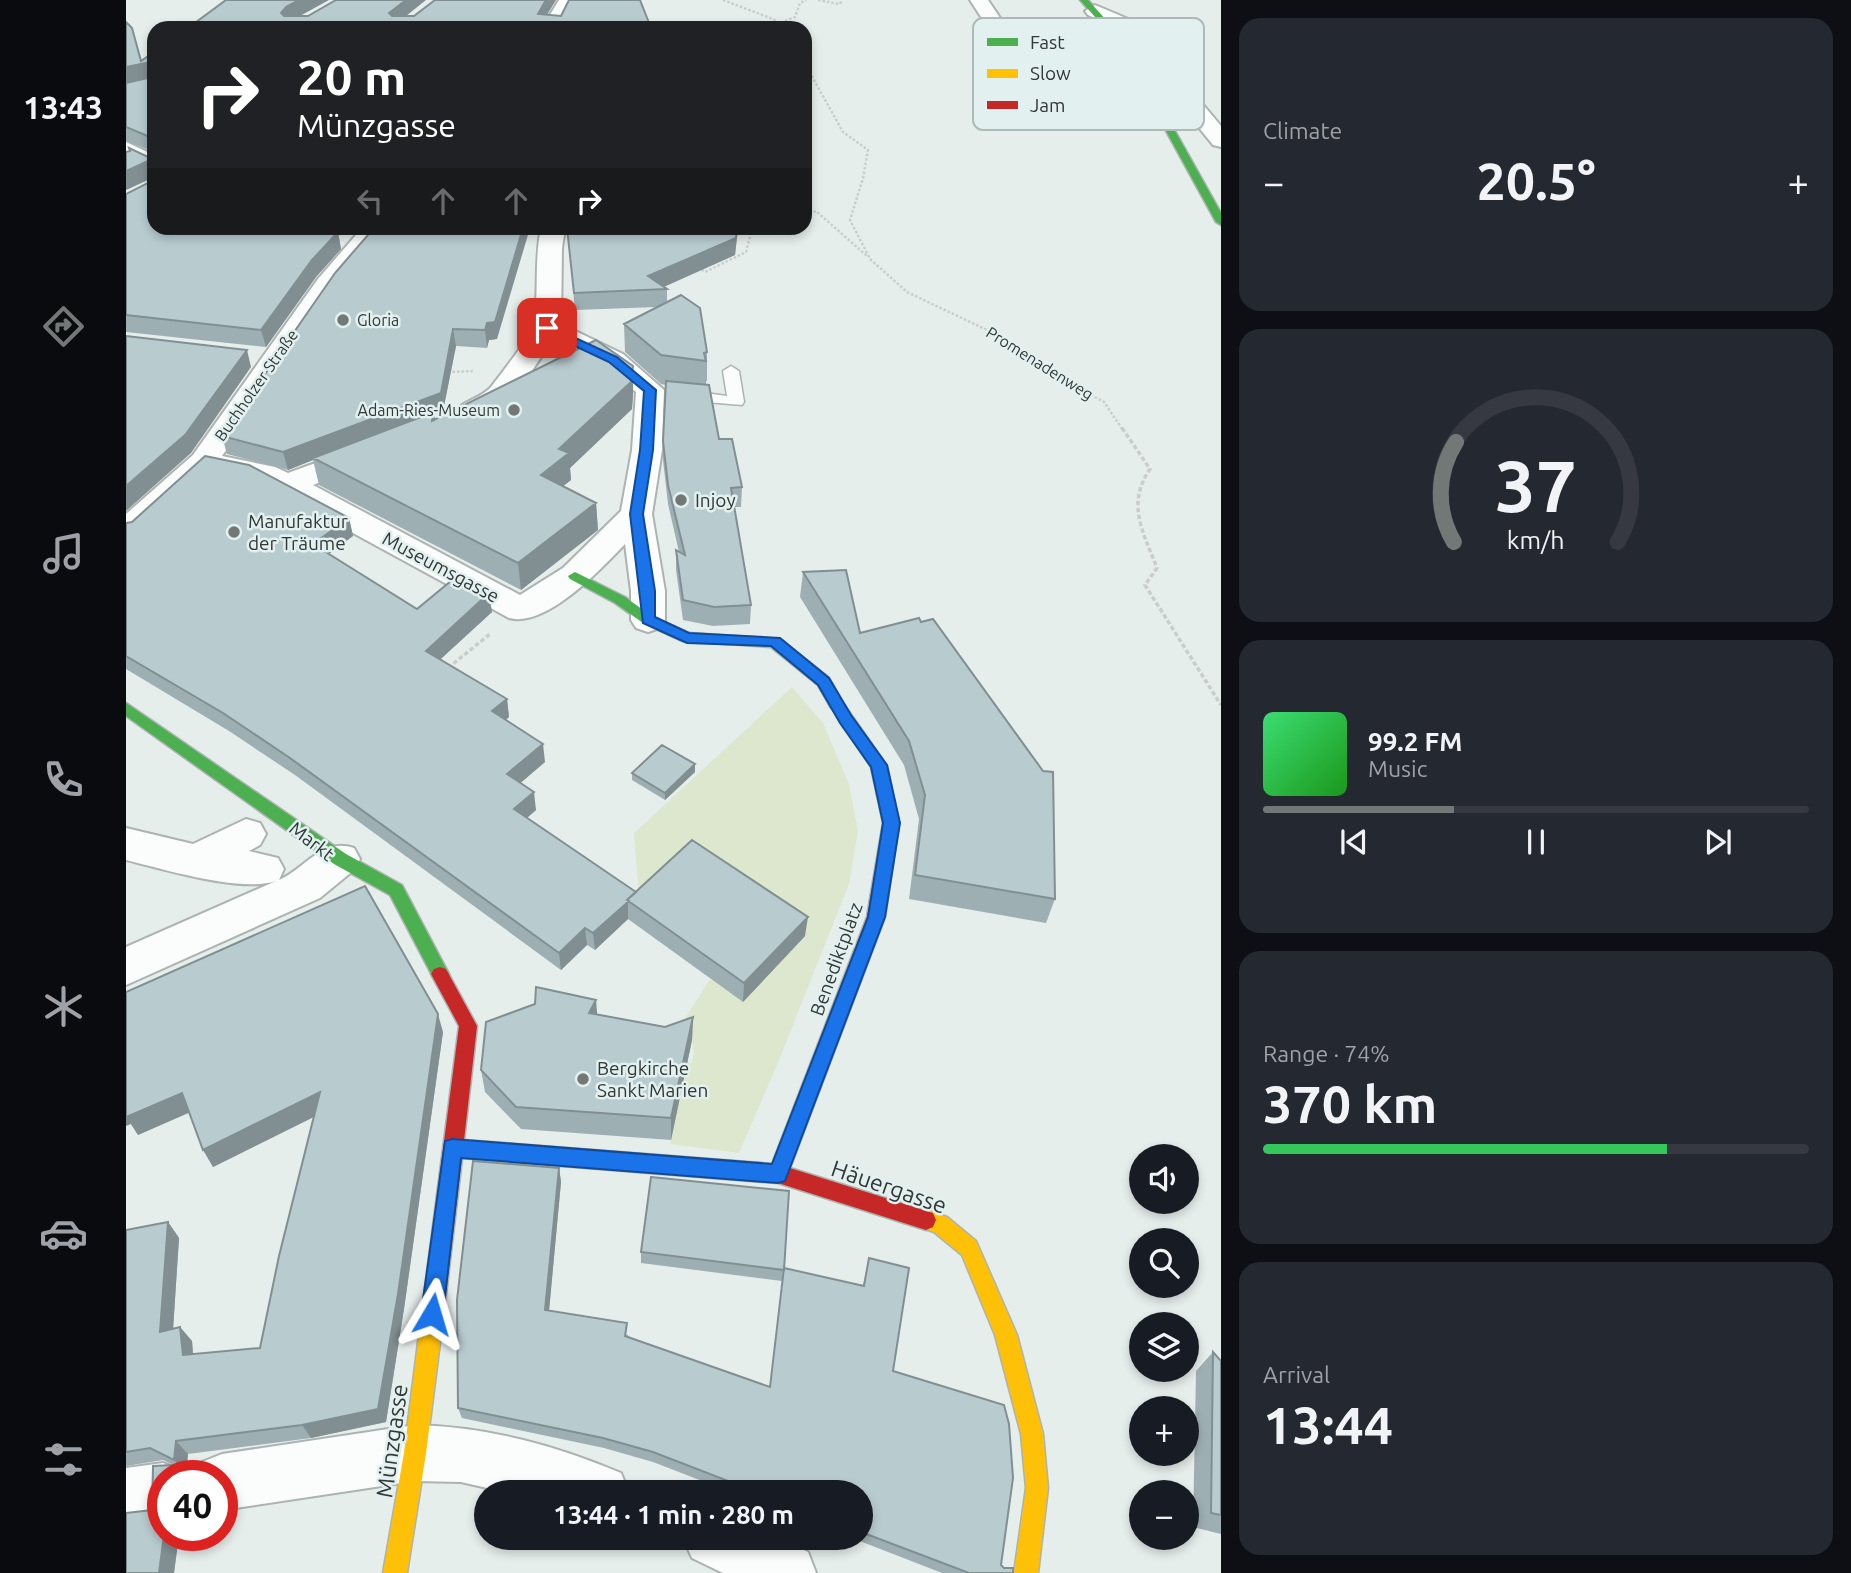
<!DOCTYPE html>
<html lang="en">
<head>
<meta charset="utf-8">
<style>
  body { margin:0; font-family:Ubuntu,sans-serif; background:#242831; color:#f1f3f6; height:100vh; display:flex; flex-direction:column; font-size:26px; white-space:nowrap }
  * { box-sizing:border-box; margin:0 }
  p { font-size:23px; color:#9ea1a6 }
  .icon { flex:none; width:38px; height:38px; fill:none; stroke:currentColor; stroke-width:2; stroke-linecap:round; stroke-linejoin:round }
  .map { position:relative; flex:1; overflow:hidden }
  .details { display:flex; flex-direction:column; gap:18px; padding:18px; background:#0d0f14; width:630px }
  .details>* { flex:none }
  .guide { position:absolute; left:21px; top:21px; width:665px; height:214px; border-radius:21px; box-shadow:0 4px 10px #0003; background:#202124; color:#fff; overflow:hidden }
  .tools { position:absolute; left:1003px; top:1144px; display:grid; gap:14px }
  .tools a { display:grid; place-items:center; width:70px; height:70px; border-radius:50%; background:#171b24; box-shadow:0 4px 10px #0003; font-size:35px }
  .speed { position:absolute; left:21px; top:1460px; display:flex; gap:14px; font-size:35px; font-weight:700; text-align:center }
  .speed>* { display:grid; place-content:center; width:91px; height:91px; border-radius:50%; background:#171b24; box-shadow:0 4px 10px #0003; line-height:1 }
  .speed .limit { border:10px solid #d22; background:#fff; color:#111 }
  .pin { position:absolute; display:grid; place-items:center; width:60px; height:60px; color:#fff; margin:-30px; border-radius:14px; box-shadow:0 4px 10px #0006 }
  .me { position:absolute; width:77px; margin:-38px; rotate:7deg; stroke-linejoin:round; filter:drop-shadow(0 0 5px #0008) }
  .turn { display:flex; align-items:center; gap:24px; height:147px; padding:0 35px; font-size:32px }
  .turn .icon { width:91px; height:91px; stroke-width:2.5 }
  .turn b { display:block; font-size:49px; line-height:60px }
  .lanes { display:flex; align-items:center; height:66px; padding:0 35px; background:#0003; justify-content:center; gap:35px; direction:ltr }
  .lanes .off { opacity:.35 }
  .big { font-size:52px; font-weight:700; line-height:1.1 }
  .details .card { flex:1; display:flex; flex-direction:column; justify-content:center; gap:10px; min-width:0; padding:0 24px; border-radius:21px; background:#242831 }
  .details .dial { align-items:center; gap:0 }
  .dial svg { height:182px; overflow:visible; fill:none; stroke:#363941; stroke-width:7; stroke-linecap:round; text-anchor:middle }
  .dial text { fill:#f1f3f6; stroke:none }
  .song { display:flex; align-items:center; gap:21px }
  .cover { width:84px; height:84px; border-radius:10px; background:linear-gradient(135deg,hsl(140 70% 55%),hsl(120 70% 35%)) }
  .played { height:7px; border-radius:4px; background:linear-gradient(90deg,#717876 35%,#363941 35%) }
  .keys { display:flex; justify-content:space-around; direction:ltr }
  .heat { display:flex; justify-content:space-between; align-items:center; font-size:38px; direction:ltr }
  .charge { height:10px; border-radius:5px; background:linear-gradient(90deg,#34c759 74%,#363941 0) }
  .trip { position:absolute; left:348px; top:1480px; width:399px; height:70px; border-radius:35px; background:#171b24; box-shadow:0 4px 10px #0003; font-weight:700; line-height:70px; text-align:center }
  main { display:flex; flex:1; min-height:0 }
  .dock { display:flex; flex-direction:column; width:126px; justify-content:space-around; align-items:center; background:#090b0e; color:#9ea1a6 }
  .dock .icon { width:49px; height:49px }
  .dock .current { color:#717876 }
  .dock b { font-size:32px; color:#f1f3f6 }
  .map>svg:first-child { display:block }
  .green { fill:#dde7cd }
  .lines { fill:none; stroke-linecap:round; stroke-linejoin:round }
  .lane-casing { stroke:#acb3b1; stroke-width:3 }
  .street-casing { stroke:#acb3b1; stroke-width:4 }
  .fast-casing { stroke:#acb3b1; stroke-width:3 }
  .slow-casing { stroke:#acb3b1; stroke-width:3 }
  .jam-casing { stroke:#acb3b1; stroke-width:3 }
  .path-far1 { stroke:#cbcdcd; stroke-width:2.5; stroke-dasharray:2.5 2; stroke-linecap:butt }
  .path { stroke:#cbcdcd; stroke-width:3.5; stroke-dasharray:4.5 2.5; stroke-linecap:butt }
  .lane { fill:#fbfcfc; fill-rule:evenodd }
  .street { fill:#fbfcfc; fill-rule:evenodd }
  .fast { fill:#4caf50; fill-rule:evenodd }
  .slow { fill:#ffc107; fill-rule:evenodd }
  .jam { fill:#c62828; fill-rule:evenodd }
  .wall { fill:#9eafb3 }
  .shaded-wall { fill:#818f92 }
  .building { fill:#b8ccd0; stroke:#818f92; stroke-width:2 }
  .route { fill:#1a73e8; stroke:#114b97; stroke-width:2 }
  .poi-dot { fill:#717876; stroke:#e2f1ef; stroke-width:2.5 }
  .labels { text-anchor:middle; stroke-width:5; stroke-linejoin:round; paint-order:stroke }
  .far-poi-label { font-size:16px; fill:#323837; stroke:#e2f1ef; text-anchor:start }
  .far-street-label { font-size:16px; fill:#323837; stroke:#e2f1ef }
  .poi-label { font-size:19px; fill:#323837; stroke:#e2f1ef; text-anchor:start }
  .street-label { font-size:19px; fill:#323837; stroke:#e2f1ef }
  .near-street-label { font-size:23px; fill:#323837; stroke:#e2f1ef }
  .key { fill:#e2f1ef; stroke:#adbab8; stroke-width:2 }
  .key-label { font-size:19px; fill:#323837 }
</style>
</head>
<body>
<main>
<nav class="dock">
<b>13:43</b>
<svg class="icon current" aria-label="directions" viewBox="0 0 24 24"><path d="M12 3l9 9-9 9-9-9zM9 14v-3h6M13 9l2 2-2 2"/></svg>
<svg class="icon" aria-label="music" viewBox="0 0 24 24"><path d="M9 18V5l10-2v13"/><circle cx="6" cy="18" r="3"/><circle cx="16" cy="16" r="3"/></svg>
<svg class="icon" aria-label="phone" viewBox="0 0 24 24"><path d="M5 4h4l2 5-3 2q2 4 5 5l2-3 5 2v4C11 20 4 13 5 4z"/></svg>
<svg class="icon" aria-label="climate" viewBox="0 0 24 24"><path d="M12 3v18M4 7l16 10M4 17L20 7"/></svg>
<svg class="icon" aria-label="car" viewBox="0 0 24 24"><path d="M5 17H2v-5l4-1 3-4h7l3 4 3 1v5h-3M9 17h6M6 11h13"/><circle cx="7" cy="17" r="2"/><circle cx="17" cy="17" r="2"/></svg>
<svg class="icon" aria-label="filters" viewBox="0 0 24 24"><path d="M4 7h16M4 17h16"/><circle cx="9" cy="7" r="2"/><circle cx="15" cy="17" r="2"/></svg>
</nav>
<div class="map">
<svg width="1095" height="1573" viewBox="0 0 1095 1573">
  <rect width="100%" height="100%" fill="#e6eeec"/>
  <path class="green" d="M666 687 697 723 723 784 732 831 723 884 652 1063 613 1153 544 1144 561 1062 566 1063 568 1052 566 1040 539 1050 584 979 617 1001 514 909 508 833Z"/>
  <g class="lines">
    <defs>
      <path id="lane" d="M605 366 613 371 618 402 616 405 557 400 549 395 557 390 601 396 597 371Z"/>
      <path id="street" d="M433 0H451L436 28H416Z
        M844 0H862L909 70 906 74H892Z
        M969 5 1007 21 1095 126V147L1087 145 993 29 962 15 959 11Z
        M0 142 28 155V171L0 158Z
        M236 228H261L210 289 96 456 149 467 162 473 228 449 239 446 250 449 254 455 250 461 187 485 394 595 437 568 495 511 506 450 510 392 477 366 426 341C404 371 375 432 330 420L325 414C334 402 354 399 365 387 372 378 406 334 408 325 413 293 408 260 415 228H439L436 248 435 324 497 354 538 390 536 450 526 514 539 591V620L534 628 522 632 510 628 505 620V591L499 544C474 570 420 628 383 618L150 491 129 481 84 472 11 538 0 541V514L67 455 192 279Z
        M120 819 134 823 140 834 134 845 123 851 152 858 158 869 153 880C180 868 196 837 228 848L234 859 228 870 194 898 0 985V947L150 881C115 893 37 869 0 860V828L67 844Z
        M289 1425C362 1427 428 1445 495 1473L503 1493H383L335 1482 289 1481 96 1510V1475H71L76 1462 96 1454Z
        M37 1463 57 1471 59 1475H37V1519L0 1524V1468Z
        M557 1538H651L682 1552 690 1573H597L566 1558Z"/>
      <path id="fast" d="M954 0H962L992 33 1007 56 1095 213V225L1090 222 999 56 986 36Z
        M449 572 499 597 527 617 563 633 654 639 703 678 717 704 710 709 705 708 692 685 645 647 556 641 517 623 489 603 444 579 442 576Z
        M0 703 220 854 276 885 323 974 320 979 314 981 308 979 264 895 208 864 0 716Z"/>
      <path id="slow" d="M800 1210 821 1217 850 1241 891 1335 917 1434 922 1488 912 1573H888L900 1488 895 1434 869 1335 836 1255 808 1232 793 1227 790 1220 793 1213Z
        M307 1300 314 1304 318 1311 300 1453 281 1573H257L278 1453 296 1311 300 1304Z"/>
      <path id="jam" d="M710 699 715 700 761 766 773 823 759 917 664 1168 807 1213 810 1220 807 1227 800 1230 652 1183 336 1158 318 1311 314 1318 307 1322 300 1318 296 1311 333 1026 305 974 308 969 314 967 320 969 351 1026 338 1140 646 1164 741 917 757 823 745 767 703 704Z"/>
    </defs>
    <use href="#lane" class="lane-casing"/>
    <use href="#street" class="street-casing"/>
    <use href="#fast" class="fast-casing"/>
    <use href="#slow" class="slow-casing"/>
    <use href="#jam" class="jam-casing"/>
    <path class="path-far1" d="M597 0 647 19 660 28
      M692 0 714 4 716 0
      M655 23 669 17 674 3 680 0
      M679 64 717 132 742 150 737 178 724 220 744 259 781 292 882 340 935 379 978 402 997 430
      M679 215 690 211 741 256
      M572 267 579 272 620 252 625 233 644 234 653 228
      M322 372 348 371"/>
    <path class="path" d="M996 428 1024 469C1000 504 1017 532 1031 568L1019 585 1095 705
      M322 668 364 634"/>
    <use href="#lane" class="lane"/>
    <use href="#street" class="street"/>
    <use href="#fast" class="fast"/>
    <use href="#slow" class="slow"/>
    <use href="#jam" class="jam"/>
  </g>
  <path class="wall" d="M0 22 15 61 28 52V228L212 232 215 249 190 277 140 347 0 332V194L24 182V179L0 190V152L22 157 26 155V151L0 141Z
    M207 228H234L230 231Z
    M248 228 371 339 363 340 361 348 330 346 317 411 308 414 309 419 507 366V393L506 409 444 468 445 480 437 486 470 503 472 530 395 590 193 485 187 460 162 470 101 454 96 436Z
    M441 228H612L609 255 537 287 541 289V302L581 352V381H580V385L593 439 616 487 615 507H608L625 605 624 624 587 626 557 620 550 570V550L553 552 542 504 537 460V441L540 385 535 384 499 352 498 324 531 307 449 310Z
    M223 518 227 536 203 554 291 609 366 612 314 659 381 699 383 717 380 720 419 762 394 783 410 810 401 818 510 892 679 936 617 1002 502 919 469 950 461 945 435 970 169 775 103 731 0 669V523Z
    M677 572 734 633 929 899 920 923 783 899 793 819 778 765 674 597Z
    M569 764V772L539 800 506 780V773Z
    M0 992 317 1032 278 1309 260 1422 185 1438 62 1454 60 1472 47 1465 37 1535H53L48 1573H0L26 1510 47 1465 37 1460 0 1466V1230L42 1222 53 1238 47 1329 54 1327 66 1341 67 1354 134 1348 188 1116 87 1167 63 1112 12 1135 5 1124Z
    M471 1015 539 1027 567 1017 566 1040 545 1140 395 1129 359 1092 355 1070Z
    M433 1168 435 1182 423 1310 502 1335V1337L644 1387 656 1281 515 1263V1252L658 1270 737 1285 743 1258 767 1371 875 1565 878 1568 887 1573H816L726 1538H735V1493H607L527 1462 478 1448 336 1418 332 1408Z
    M1087 1352 1095 1361V1534L1067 1527 1070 1371Z"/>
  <path class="shaded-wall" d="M173 0H203L163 22 155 13 160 7Z
    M280 0H300L265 28 263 13Z
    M420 0H430L413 28 412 14Z
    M25 62 28 77 0 84V67Z
    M24 160 28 177 0 190V171Z
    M397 228H404L371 339 363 340 361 348 359 330 361 323Z
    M611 228H612L609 255 531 290 522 276Z
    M212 232 215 249 190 277 140 347 135 330 186 260Z
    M327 329 330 346 317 411 308 414 312 439 187 458V460L162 470 157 452Z
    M121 350 125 367 65 453 0 511V486Z
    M507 366V393L506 409 444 468 445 480 417 502 415 475 433 449Z
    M470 503 472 530 395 590 392 563Z
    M223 518 227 536 192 562 187 544Z
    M363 593 366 612 304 669 300 651Z
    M381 699 383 717 368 729 366 711Z
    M417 744 419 762 384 792 381 774Z
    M569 764V772L539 800V793Z
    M408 792 410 810 390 827 388 809Z
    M502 902V919L469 950 467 933Z
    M682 917 679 936 617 1002 618 983Z
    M459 928 461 945 435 970 433 953Z
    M470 1000 472 1023 463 1013Z
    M312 1014 317 1032 278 1309 260 1422 185 1438 176 1425Z
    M567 1017 566 1040 545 1140V1118Z
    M194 1092 202 1110 87 1167 77 1150Z
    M56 1093 67 1111 12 1135 5 1124 0 1126V1112Z
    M433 1168 435 1182 422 1322 419 1310Z
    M42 1222 53 1238 46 1346 34 1332Z
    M54 1327 66 1341 68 1369 57 1355Z
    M50 1441 62 1454 60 1472 48 1460Z
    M47 1465 57 1475H46Z
    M38 1535H53L48 1573H33Z"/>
  <path class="building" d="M100 0H173L160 7 155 13 158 16H182L210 0H280L263 13 266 16H288L309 0H420L412 14 435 16 443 0H514L525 28H62Z
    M0 22 6 28 15 61 28 52V228H189L212 232 186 260 135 330 0 315V194L24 182V160L0 171V152L4 151 3 148 22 157 26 155 24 137 0 127V83L26 77 25 62 0 67Z
    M248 228H397L369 322 361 323 359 330 327 329 315 393 157 452 96 436 209 273Z
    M441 228H611L610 238 522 276 541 289 448 293Z
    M555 295 574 308 581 352 578 353 580 361 535 355 498 324Z
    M0 336 121 350 59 435 0 486Z
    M470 340 507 366 505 382 433 449 443 453 415 475 470 503 392 563 187 458 308 412 306 421Z
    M540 381 583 385 593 439H606L616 487 605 488 625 605 588 607 557 600 550 550 559 555 542 485 537 441Z
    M79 456 123 465 223 518 187 544 291 609 331 576 363 593 300 651 381 699 366 711 417 744 381 774 408 792 388 809 510 892 501 900 503 901 467 933 459 928 433 953 164 758 97 713 0 656V523L6 522Z
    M720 570 734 633 793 618 795 622 807 619 917 771 927 772 929 899 789 875 799 795 783 741 677 572Z
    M536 745 569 764 539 793 506 773Z
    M566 840 682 917 618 983 501 900Z
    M239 886 312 1014 272 1294 252 1409 176 1425 50 1441 48 1460 24 1448 0 1452V1230L42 1222 34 1332 54 1327 57 1355 134 1348 153 1256 194 1092 77 1150 56 1093 0 1117V992Z
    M410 987 470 1000 463 1013 539 1027 567 1017 545 1118 390 1107 355 1070 360 1022 409 1004Z
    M347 1161 433 1168 419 1310 501 1323 499 1336 644 1387 658 1268 738 1286 743 1258 783 1268 767 1371 878 1405 883 1424 887 1478 875 1565 878 1568H887V1573H843L735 1532V1493H633L527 1452 477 1438 332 1408 331 1300Z
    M525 1177 663 1191 658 1270 515 1252Z
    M1087 1352 1095 1361V1515L1085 1513Z
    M47 1465 46 1475H37V1535H38L33 1573H0V1513L26 1510 27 1466Z"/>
  <path class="route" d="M421 325 491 357 530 390 527 450 517 514 529 591V617L563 633 654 638 703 678 725 715 761 765 774 823 759 917 659 1181 652 1183 335 1158 317 1314 314 1322 306 1325 299 1322 295 1314 319 1141 326 1139 646 1164 742 917 757 823 745 767 714 723 692 685 645 646 561 643 517 623 504 514 514 450 518 391 483 362 417 331 416 328Z"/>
  <g class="poi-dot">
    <circle cx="217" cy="320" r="7"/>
    <circle cx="388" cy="410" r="7"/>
    <circle cx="555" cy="500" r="7"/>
    <circle cx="108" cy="532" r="7"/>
    <circle cx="457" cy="1079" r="7"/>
  </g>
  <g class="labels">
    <g class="far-poi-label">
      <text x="231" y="326">Gloria</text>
      <text x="374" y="416" text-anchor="end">Adam-Ries-Museum</text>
    </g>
    <g class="far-street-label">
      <text transform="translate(914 363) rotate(32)" y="6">Promenadenweg</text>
      <text transform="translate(130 385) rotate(-55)" y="6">Buchholzer Straße</text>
    </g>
    <g class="poi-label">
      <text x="569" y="507">Injoy</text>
      <text x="122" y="528">Manufaktur<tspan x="122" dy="22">der Träume</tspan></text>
      <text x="471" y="1075">Bergkirche<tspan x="471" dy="22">Sankt Marien</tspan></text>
    </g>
    <g class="street-label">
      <text transform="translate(315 567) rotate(28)" y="7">Museumsgasse</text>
      <text transform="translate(186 841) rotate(38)" y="7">Markt</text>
      <text transform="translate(710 959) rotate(-70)" y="7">Benediktplatz</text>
    </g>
    <g class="near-street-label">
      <text transform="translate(763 1187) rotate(19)" y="8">Häuergasse</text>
      <text transform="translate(266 1441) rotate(-82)" y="8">Münzgasse</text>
    </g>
  </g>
  <rect x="847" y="18" width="231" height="112" rx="10" class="key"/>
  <rect x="861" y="38" width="31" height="8" fill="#4caf50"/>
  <rect x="861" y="69" width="31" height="9" fill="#ffc107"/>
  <rect x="861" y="101" width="31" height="8" fill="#c62828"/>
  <g class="key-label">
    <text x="904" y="49">Fast</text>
    <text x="904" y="80">Slow</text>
    <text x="904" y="112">Jam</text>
  </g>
</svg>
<div class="tools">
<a><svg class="icon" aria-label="sound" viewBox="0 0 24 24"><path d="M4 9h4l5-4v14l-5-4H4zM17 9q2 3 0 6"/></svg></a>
<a><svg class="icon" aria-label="search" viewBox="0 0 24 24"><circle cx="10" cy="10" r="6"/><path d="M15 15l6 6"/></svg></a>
<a><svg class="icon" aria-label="layers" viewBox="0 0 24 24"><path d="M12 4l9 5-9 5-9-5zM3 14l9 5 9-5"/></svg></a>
<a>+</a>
<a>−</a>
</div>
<div class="speed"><div class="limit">40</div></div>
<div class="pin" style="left:421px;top:328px;background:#d93025"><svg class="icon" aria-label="arrive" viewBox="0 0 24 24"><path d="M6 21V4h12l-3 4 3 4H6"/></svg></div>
<svg class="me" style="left:306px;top:1314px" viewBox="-20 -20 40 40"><path d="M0-17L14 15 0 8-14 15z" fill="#1a73e8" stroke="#fff" stroke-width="4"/></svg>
<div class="trip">13:44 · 1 min · 280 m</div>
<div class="guide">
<div class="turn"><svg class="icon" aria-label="right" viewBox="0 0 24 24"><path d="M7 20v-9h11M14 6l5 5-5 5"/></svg><div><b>20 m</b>Münzgasse</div></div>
<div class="lanes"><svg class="icon off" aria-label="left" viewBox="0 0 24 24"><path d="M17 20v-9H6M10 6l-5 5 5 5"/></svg><svg class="icon off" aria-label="ahead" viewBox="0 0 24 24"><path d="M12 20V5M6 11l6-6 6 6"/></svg><svg class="icon off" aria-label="ahead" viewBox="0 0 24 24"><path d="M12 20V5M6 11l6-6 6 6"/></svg><svg class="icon" aria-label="right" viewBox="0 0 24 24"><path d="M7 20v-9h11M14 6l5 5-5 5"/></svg></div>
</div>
</div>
<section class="details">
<div class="card"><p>Climate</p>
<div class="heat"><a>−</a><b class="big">20.5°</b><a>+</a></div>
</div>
<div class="card dial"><svg viewBox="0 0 100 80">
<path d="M14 69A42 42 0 1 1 86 69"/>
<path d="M14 69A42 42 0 0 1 15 25" stroke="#717876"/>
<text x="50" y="56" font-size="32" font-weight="700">37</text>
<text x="50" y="72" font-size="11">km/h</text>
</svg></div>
<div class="card">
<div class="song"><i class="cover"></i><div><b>99.2 FM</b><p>Music</p></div></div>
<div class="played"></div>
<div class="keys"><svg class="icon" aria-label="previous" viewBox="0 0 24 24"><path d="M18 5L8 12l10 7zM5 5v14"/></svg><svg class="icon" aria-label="pause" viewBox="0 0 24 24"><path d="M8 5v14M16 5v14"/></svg><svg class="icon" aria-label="next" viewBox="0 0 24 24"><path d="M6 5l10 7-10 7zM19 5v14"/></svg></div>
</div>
<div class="card"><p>Range · 74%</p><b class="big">370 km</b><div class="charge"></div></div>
<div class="card"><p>Arrival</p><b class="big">13:44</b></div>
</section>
</main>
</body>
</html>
